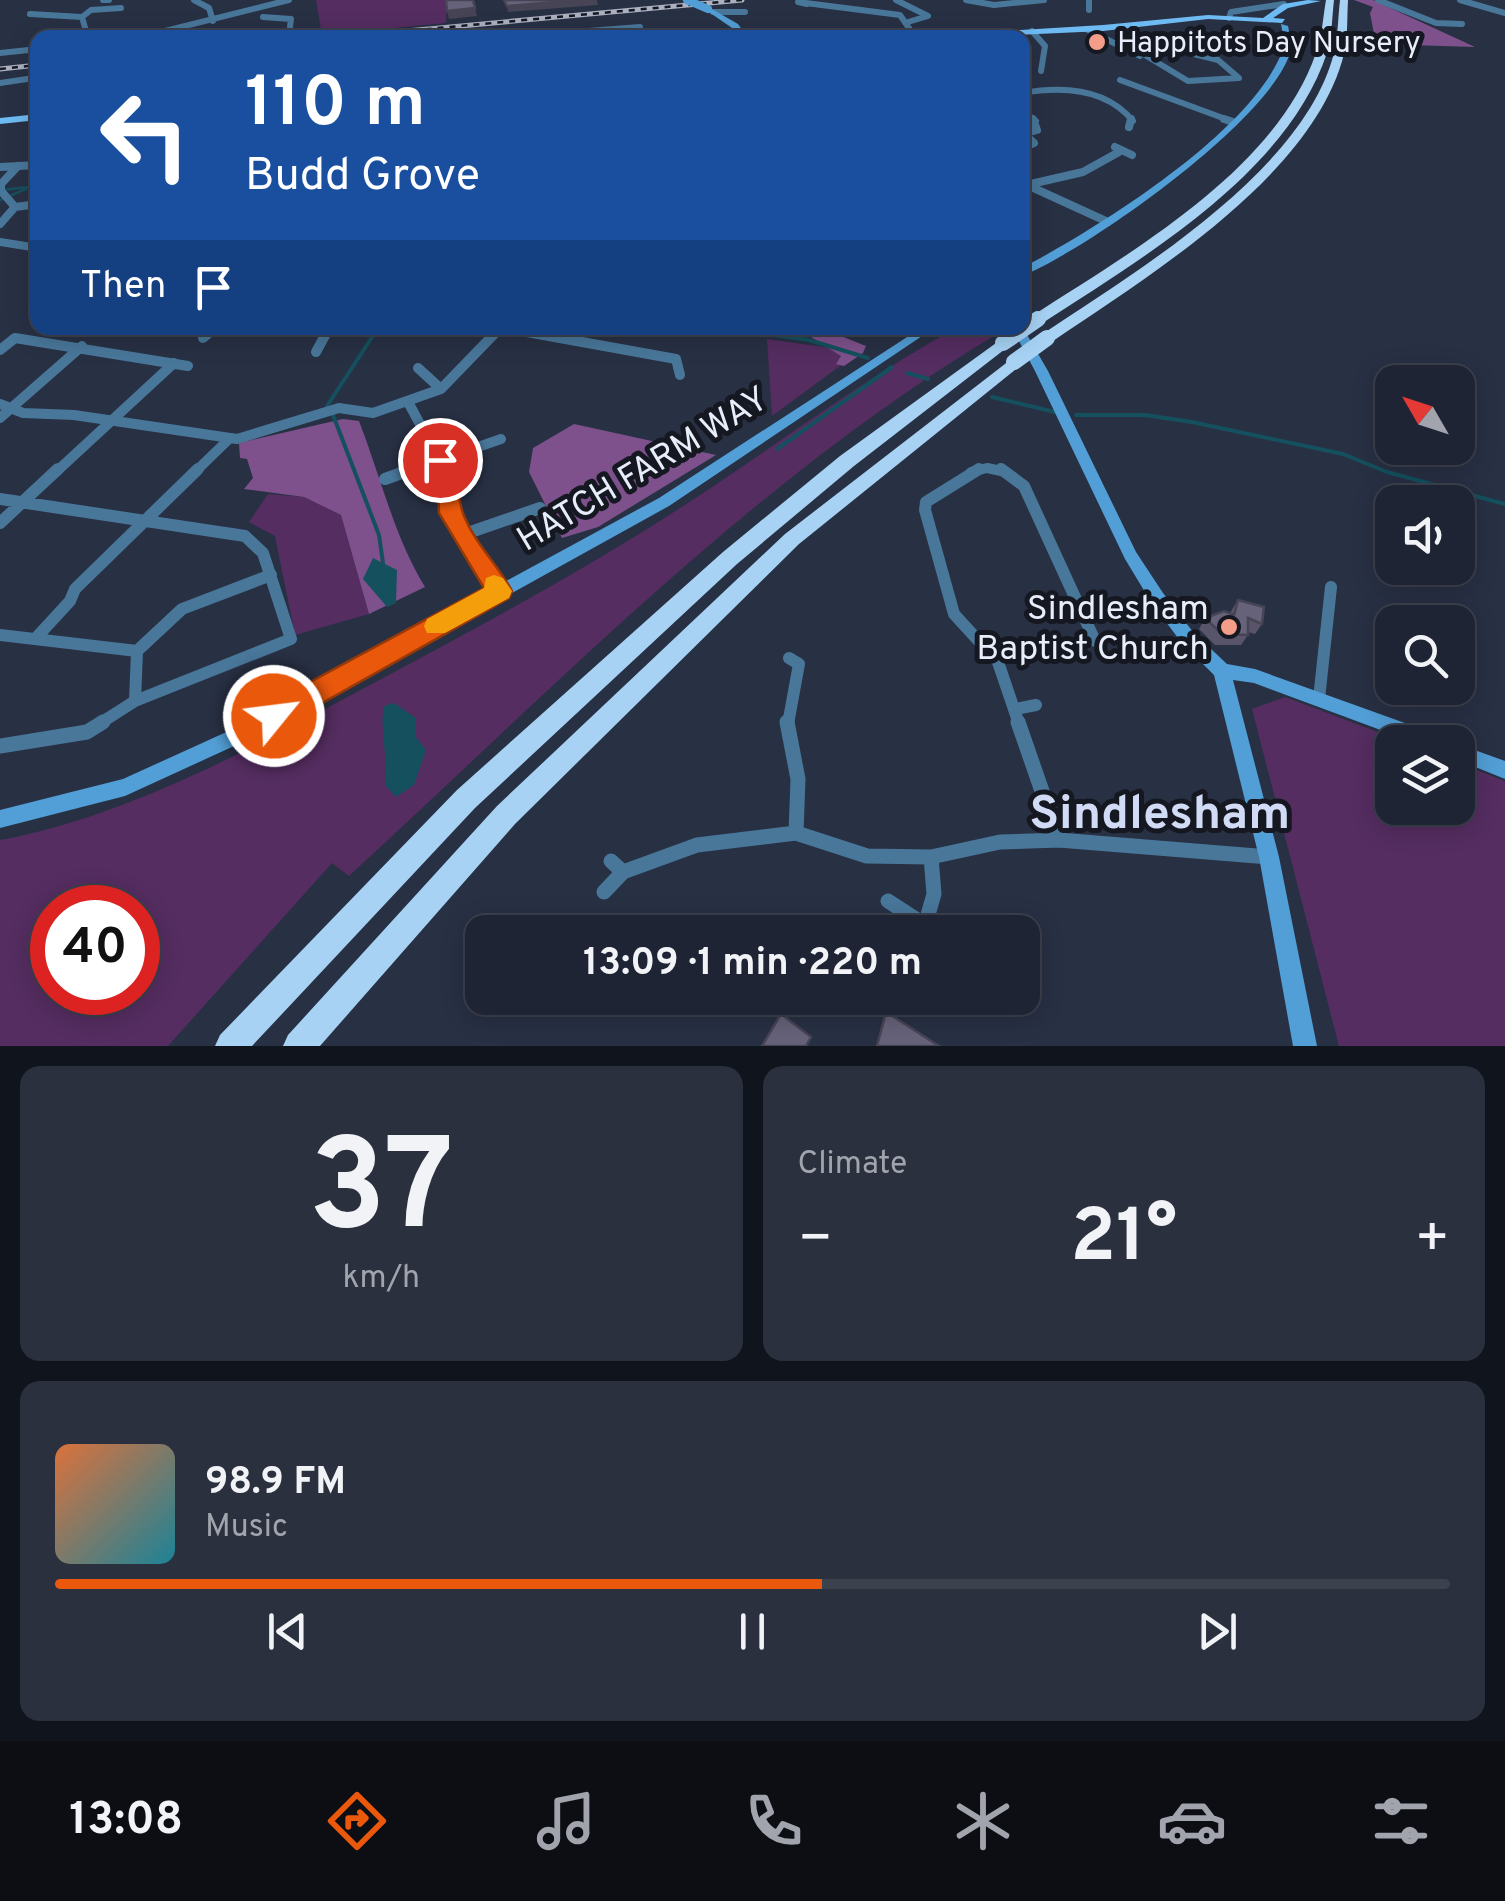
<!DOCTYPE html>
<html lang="en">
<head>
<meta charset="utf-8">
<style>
  body { margin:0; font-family:Overpass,sans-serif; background:#2b303f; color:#f1f3f6; height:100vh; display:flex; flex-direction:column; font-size:38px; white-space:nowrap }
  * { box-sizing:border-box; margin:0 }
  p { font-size:32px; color:#a1a4ac }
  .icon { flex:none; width:55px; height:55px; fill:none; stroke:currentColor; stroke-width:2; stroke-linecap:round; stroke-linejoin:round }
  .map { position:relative; height:1046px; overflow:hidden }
  .panel { display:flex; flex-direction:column; gap:20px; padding:20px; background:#10141c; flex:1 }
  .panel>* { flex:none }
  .guide { position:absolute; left:30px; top:30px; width:1000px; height:305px; border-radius:20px; box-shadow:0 5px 25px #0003,0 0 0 2px #3c414e; background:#1a4fa0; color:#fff; overflow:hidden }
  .needle { width:65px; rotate:309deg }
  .controls { position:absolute; left:1375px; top:365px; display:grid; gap:20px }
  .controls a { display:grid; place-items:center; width:100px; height:100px; border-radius:20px; background:#1e2433; box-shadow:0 5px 25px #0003,0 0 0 2px #3c414e; font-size:50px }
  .speed { position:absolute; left:30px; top:885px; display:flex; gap:20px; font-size:50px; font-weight:700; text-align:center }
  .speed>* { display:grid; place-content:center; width:130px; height:130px; border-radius:50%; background:#1e2433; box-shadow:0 5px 25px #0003,0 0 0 2px #3c414e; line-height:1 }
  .speed .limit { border:15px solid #d22; background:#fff; color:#111 }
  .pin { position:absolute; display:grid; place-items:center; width:85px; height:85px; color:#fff; margin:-42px; border:5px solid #fff; border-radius:50%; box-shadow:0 2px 10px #0007 }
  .me { position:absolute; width:110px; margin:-55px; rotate:61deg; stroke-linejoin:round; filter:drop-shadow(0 0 8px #0008) }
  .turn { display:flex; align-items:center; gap:35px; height:210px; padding:0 50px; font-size:45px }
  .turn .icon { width:130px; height:130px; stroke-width:2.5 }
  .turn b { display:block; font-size:70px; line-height:85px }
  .then { display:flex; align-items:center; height:95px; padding:0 50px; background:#0003; gap:20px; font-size:38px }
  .big { font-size:75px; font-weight:700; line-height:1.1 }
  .panel .widget { flex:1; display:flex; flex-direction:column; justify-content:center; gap:15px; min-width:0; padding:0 35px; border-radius:20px; background:#2b303f }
  .panel .dial { align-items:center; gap:0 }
  .dial b { font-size:130px; line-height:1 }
  .song { display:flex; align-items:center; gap:30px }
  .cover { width:120px; height:120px; border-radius:15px; background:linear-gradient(135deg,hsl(20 70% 55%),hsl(190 70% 35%)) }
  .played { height:10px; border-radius:5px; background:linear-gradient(90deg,#ea580c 55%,#3c414e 55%) }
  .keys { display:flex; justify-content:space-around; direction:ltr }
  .heat { display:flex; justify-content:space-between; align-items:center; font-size:55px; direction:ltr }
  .panel .tiles { flex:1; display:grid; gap:20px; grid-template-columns:1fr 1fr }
  .widget:last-child { grid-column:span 2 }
  .trip { position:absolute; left:465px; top:915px; width:575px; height:100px; border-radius:20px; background:#1e2433; box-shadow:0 5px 25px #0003,0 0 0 2px #3c414e; font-weight:700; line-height:100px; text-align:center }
  .tabs { display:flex; height:160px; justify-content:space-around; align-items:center; background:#0c0e14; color:#a1a4ac }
  .tabs .icon { width:70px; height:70px }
  .tabs .active { color:#ea580c }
  .tabs b { font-size:45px; color:#f1f3f6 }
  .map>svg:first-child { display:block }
  .green { fill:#552d61; fill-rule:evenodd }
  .forest { fill:#7e518c }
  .water { fill:#15505e }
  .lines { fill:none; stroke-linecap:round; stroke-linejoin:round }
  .stream-far1 { stroke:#15505e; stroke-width:2.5 }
  .stream { stroke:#15505e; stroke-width:4 }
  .street-far4 { stroke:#49779a; stroke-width:6 }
  .street-far3 { stroke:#49779a; stroke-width:8 }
  .street-far2 { stroke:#49779a; stroke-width:10 }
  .street-far1 { stroke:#49779a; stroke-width:12 }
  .street { stroke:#49779a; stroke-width:15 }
  .secondary { fill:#529ed6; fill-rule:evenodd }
  .primary { fill:#6ebbf4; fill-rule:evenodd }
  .highway { fill:#a7d2f4; fill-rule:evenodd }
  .rail-casing { stroke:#abb1c1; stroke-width:5 }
  .rail { stroke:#151821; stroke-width:2.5; stroke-dasharray:6; stroke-linecap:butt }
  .secondary-bridge { stroke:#529ed6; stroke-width:8 }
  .highway-bridge { stroke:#a7d2f4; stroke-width:16 }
  .wall { fill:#585469 }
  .shaded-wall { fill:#474555 }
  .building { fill:#66627a; stroke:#474555; stroke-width:2.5 }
  .route { fill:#ea580c; stroke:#983908; stroke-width:2.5 }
  .slow { fill:#f59e0b }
  .poi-dot { fill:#f49e89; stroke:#151821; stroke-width:4 }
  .labels { text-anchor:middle; stroke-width:10; stroke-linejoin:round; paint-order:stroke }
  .far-poi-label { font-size:30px; fill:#e7edfa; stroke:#151821; text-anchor:start }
  .street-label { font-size:35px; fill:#e7edfa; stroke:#151821 }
  .poi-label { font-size:35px; fill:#e7edfa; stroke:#151821; text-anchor:end }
  .near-quarter-label { font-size:48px; font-weight:bold; fill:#d1dbf5; stroke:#151821 }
</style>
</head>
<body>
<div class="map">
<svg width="1505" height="1046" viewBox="0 0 1505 1046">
  <rect width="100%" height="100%" fill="#283044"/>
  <path class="green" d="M316 0H447L446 23 322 35Z
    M956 328H1007C761 473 558 684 349 876L332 863 168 1046H0V840C114 820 240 755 342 700 455 639 569 580 677 510 771 450 858 382 956 328ZM52 908H138V992H52Z
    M767 339 859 352 772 416Z
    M268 494 304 497 341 515 369 614 295 635 275 536 249 522Z
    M1285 697 1404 742H1392V808H1458V763L1505 781V1046H1339L1252 709Z"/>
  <path class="forest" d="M1354 0H1373L1475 47 1376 44 1370 13 1373 7Z
    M821 328 866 346 863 353 844 366 836 364 841 356 811 337Z
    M343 419 359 421C381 478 394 536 425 587L369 614 341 515 304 497 244 489 253 478 247 459 240 458 239 443Z
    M574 424 716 455 598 527 562 538 529 472 533 448Z"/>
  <path class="water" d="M373 558 397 570 396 603 387 607 363 579Z
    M394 703 416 718V737L426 750 414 785 396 797 385 785C389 757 379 731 384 706Z"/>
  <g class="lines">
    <path class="stream-far1" d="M2 190 38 186
      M0 200 26 189"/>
    <path class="stream" d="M723 328 809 340 868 358
      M907 373 928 379
      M992 397 1055 412
      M327 406 378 328
      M333 415 379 535 383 563
      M1076 415H1145L1192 422 1343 454 1387 472 1505 504
      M777 449 892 367"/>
    <path class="street-far4" d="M103 0H109
      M194 0 209 8 213 21
      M896 0 928 16 908 22
      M966 0 994 5 1044 0
      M1089 0V10
      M1378 0 1436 23 1462 24
      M1460 0 1505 13
      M807 4 798 2 900 15 915 37
      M713 12H745
      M30 14 82 17
      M263 17 291 19 290 27
      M1229 18 1231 12 1284 4
      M1086 29 1140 56
      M1032 31 1045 46 1041 71
      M99 38 86 31 82 17 91 10 121 8
      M137 38 289 0
      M497 38 640 27
      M1135 49 1188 81 1239 78 1218 60 1194 54
      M0 53 38 49
      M1120 80 1231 121
      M0 83 34 78
      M1022 93C1062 86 1106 88 1133 121
      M1022 110 1036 121"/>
    <path class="street-far3" d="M1224 119 1233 122
      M1129 127 1131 119
      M1022 134 1037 130 1033 119
      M1115 147 1132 155
      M1022 148 1034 143 1024 134
      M0 167 38 165
      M1027 185 1108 222
      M1022 186 1083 172 1119 152
      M15 207 38 204
      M0 224 15 207 1 191V184L18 166
      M0 242 38 248"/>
    <path class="street-far2" d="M505 328 676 359 680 375
      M203 338 215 328
      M0 350 15 338 188 366
      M316 352 329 328
      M418 368 441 389
      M408 402 446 472
      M0 404 23 413 74 415 237 439 339 408 373 413 441 389 500 328
      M0 418 82 346
      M56 472 174 363
      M195 472 228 440
      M406 472 501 439
      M971 472 987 468 1006 472"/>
    <path class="street-far1" d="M444 469 451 513 479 565 500 591
      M979 469 926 502 925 510 954 614 998 662 1019 724
      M1001 469 1024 486 1095 641
      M385 479 413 469
      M0 499 245 536 263 553 291 639 135 701 99 724
      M0 523 58 469
      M462 535 540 508
      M0 635 137 651
      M35 639 70 601 75 589 198 469
      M137 651 182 609 271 575
      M1319 699 1331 587
      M135 701 137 651
      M1015 709 1036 705
      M788 724 799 664 789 658"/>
    <path class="street" d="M787 722 798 779 796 833
      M1018 722 1059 840
      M0 746 87 732 103 722
      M611 861 623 872 697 845 796 833 867 856 931 857 1000 842 1059 840 1269 857
      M604 892 623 872
      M888 901 925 925 934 894 931 857"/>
    <path class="secondary" d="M706 8H710L738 24 748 38H741L732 28 706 10Z
      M1281 24 1288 26C1289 33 1293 42 1291 49 1276 117 1087 250 1022 276V268C1098 228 1240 139 1278 61 1279 59 1284 49 1284 47 1285 40 1282 31 1281 24Z
      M1022 326 1048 371 1136 552 1163 593 1193 632 1227 664 1255 669 1441 736 1443 742H1413L1254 683 1233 680 1279 857 1317 1046H1293L1259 857 1214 675 1181 642 1151 602 1125 559 1035 371 1012 328Z
      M921 328H934L669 506 245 741 125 796 0 828V810L123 779 233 729 659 498Z
      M1458 744 1505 761V779L1458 760Z"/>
    <path class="primary" d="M1308 0 1321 1 1288 8 1273 18 1285 19 1282 23 1208 19 1103 31 955 38H886L1103 25 1208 15 1263 18 1283 4Z
      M38 114V120L0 124V118Z"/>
    <path class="highway" d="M1326 0H1334C1332 17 1332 37 1327 53 1287 173 1144 257 1044 322H1032V316C1132 251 1275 171 1316 53 1322 37 1323 17 1326 0Z
      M1340 0H1348C1347 17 1348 37 1344 54 1314 175 1150 275 1053 341H1041V335C1137 271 1304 171 1334 53 1338 37 1338 17 1340 0Z
      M1003 338 1011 343 1009 346 854 466 737 564 475 808 252 1046H215L220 1035 457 790 723 552 840 456Z
      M1014 357 1020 358V366L799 544 515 824 320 1046H283L288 1035 497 806 785 534Z"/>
    <defs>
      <path id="rail" d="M330 38 742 0
        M0 69 38 65"/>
    </defs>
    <use href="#rail" class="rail-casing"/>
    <use href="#rail" class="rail"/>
    <path class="secondary-bridge" d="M687 0 708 9"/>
    <path class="highway-bridge" d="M1003 343 1038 319
      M1014 362 1047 338"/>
  </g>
  <path class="wall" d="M1238 600 1262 624 1255 634 1248 632V635L1241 645H1215L1199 629 1205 618 1230 613Z"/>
  <path class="shaded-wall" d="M579 0H597L598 5 508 12 507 6Z
    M475 8 477 16 449 19 447 11Z"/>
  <path class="building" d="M446 0H473L475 8 447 11Z
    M504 0H579L507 6Z
    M734 35 735 38H719L718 36Z
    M1238 600 1264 607 1262 624 1248 618V635L1222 634 1205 618 1224 611 1234 615Z
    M886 1012 939 1046H877Z
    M781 1014 811 1037 806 1046H762Z"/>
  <path class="route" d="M440 453 447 455C462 481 455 494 464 516 476 545 498 565 512 591L509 598 283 725 274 728 264 725 260 716 264 707 484 588 439 513 438 478 429 460Z"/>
  <path class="slow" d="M494 575 503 578 512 591 509 598 445 633H427L424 626 427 619 484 588 486 578Z"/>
  <g class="poi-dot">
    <circle cx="1097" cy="42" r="10"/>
    <circle cx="1229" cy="627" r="10"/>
  </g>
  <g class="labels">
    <g class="far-poi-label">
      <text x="1117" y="52">Happitots Day Nursery</text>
    </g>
    <g class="street-label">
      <text transform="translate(642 468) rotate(-31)" y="12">HATCH FARM WAY</text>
    </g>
    <g class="poi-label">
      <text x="1209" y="619">Sindlesham<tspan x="1209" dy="40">Baptist Church</tspan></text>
    </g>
    <g class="near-quarter-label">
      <text x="1160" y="828">Sindlesham</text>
    </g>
  </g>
</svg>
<div class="controls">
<a><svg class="needle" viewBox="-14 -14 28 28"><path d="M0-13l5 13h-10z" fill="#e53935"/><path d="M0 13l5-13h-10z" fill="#a1a4ac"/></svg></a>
<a><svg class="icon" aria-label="sound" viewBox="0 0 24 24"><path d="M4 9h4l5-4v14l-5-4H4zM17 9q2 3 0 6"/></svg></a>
<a><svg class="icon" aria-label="search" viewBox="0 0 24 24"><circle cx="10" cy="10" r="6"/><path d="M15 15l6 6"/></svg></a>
<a><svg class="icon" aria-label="layers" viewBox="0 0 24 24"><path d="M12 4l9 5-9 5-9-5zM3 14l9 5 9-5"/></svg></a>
</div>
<div class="speed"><div class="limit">40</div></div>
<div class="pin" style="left:440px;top:460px;background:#d93025"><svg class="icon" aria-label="arrive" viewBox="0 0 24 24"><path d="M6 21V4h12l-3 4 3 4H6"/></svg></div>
<svg class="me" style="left:274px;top:716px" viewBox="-20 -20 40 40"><circle r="17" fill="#ea580c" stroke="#fff" stroke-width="3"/><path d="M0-11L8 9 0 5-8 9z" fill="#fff"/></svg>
<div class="trip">13:09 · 1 min · 220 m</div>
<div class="guide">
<div class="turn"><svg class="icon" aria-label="left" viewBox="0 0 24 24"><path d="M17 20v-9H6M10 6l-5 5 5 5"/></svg><div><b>110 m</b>Budd Grove</div></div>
<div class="then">Then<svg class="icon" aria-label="arrive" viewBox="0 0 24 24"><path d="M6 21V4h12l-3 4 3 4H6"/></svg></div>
</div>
</div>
<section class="panel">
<div class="tiles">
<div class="widget dial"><b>37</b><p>km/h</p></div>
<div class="widget"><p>Climate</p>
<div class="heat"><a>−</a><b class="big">21°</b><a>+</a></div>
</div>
<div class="widget">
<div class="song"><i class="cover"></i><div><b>98.9 FM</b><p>Music</p></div></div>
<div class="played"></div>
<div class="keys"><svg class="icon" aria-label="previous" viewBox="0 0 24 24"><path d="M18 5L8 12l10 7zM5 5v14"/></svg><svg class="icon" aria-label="pause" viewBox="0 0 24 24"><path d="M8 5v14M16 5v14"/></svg><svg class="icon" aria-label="next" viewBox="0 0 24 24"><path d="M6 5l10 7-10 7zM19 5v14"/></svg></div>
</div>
</div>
</section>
<nav class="tabs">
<b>13:08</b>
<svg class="icon active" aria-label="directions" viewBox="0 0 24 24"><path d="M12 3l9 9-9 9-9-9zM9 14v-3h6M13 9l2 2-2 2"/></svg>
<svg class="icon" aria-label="music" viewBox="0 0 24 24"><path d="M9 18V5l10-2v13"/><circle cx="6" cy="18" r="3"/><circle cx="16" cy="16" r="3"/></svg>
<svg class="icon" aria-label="phone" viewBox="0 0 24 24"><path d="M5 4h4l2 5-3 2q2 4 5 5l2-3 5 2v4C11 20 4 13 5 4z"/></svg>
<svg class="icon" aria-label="climate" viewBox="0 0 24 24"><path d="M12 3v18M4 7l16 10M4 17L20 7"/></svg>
<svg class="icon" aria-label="car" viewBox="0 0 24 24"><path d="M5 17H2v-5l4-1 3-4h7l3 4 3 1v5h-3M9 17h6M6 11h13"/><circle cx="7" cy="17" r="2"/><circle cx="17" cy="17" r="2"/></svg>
<svg class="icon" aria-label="filters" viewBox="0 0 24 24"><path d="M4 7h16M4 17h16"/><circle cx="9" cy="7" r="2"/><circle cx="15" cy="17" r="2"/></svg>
</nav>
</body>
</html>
